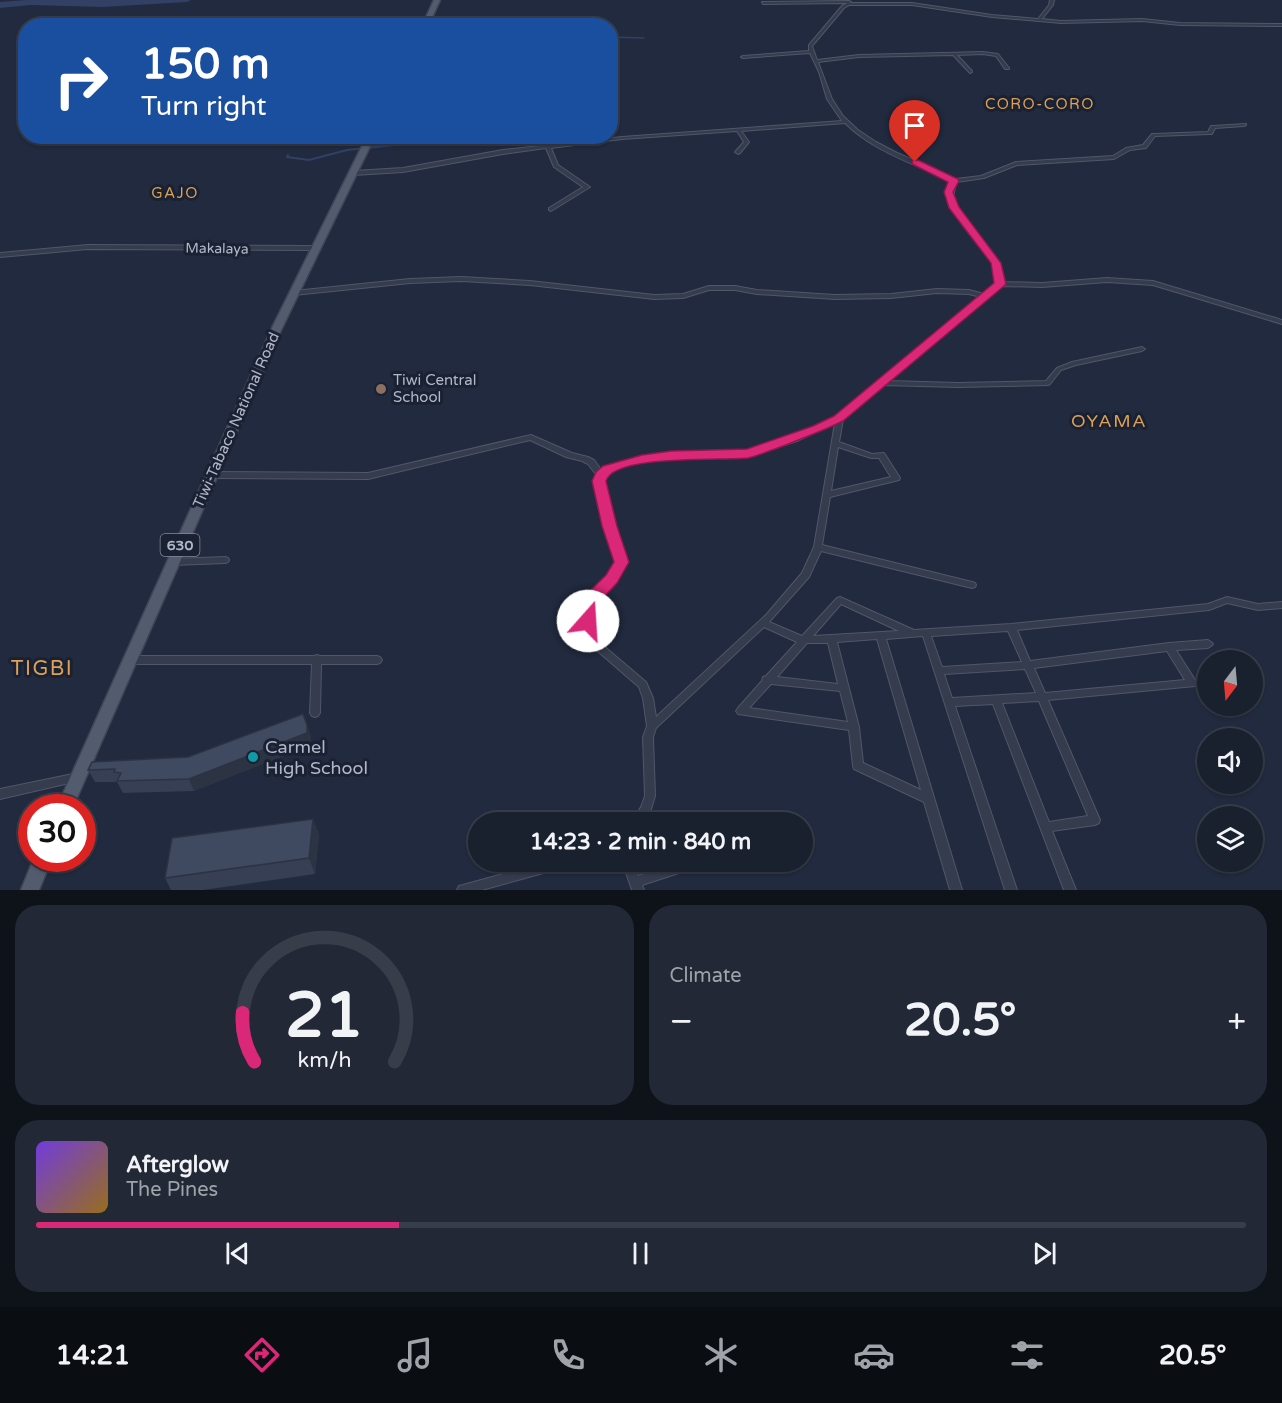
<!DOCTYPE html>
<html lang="en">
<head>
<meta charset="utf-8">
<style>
  body { margin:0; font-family:"Varela Round",sans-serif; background:#222836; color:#f1f3f6; height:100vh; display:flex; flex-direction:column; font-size:22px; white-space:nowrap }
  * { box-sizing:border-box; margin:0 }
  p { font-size:20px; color:#9fa3aa }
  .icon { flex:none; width:33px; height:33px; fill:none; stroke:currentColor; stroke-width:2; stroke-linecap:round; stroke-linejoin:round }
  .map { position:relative; height:890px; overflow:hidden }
  .drawer { display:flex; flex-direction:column; gap:15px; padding:15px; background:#0e1219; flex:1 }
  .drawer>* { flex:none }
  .hud { position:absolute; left:18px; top:18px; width:600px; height:126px; border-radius:24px; box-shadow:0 2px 4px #0004,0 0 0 2px #373e4a; background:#1a4fa0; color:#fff; overflow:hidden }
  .needle { width:39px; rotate:196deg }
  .controls { position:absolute; left:1197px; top:650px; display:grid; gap:12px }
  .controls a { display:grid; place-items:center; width:66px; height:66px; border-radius:50%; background:#19202e; box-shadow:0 2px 4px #0004,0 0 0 2px #373e4a; font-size:30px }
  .speed { position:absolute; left:18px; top:794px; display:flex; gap:12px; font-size:30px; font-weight:700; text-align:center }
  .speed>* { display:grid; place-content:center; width:78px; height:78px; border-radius:50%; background:#19202e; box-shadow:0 2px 4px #0004,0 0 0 2px #373e4a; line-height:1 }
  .speed .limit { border:9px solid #d22; background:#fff; color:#111 }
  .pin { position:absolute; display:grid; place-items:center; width:51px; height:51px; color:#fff; margin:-62px -26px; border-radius:50% 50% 50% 0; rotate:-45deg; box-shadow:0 0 6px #0007 }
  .pin .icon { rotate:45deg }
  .me { position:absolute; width:66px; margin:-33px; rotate:19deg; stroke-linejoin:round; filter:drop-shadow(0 0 4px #0008) }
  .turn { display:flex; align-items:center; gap:21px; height:126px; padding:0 24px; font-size:27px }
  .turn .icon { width:78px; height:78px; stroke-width:2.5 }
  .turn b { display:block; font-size:42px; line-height:51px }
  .big { font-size:45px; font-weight:700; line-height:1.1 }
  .drawer .tile { flex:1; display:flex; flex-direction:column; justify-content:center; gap:9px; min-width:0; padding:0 21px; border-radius:24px; background:#222836 }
  .drawer .dial { align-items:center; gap:0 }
  .dial svg { height:156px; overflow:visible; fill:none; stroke:#373e4a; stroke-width:7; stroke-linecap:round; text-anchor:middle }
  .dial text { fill:#f1f3f6; stroke:none }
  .song { display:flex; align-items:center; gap:18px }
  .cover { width:72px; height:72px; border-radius:9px; background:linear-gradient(135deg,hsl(260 70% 55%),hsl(40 70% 35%)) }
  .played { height:6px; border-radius:3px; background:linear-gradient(90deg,#db2777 30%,#373e4a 30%) }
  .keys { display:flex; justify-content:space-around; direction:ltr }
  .heat { display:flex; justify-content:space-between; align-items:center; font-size:33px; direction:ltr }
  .drawer .tiles { flex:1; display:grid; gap:15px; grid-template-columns:1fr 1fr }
  .tile:last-child { grid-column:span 2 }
  .trip { position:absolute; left:468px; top:812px; width:345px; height:60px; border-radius:30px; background:#19202e; box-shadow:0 2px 4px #0004,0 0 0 2px #373e4a; font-weight:700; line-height:60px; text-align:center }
  .tab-bar { display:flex; height:96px; justify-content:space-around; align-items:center; background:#0a0d12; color:#9fa3aa }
  .tab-bar .icon { width:42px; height:42px }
  .tab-bar .active { color:#db2777 }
  .tab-bar b { font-size:27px; color:#f1f3f6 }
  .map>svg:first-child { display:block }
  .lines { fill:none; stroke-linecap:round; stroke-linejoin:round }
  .stream-far1 { stroke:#314064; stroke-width:1.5 }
  .stream { stroke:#314064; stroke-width:2 }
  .river { fill:#314064; fill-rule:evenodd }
  .minor-casing { stroke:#505768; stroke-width:2 }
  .primary-casing { stroke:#3e4556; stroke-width:3 }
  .minor { fill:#353c4e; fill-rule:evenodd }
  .primary { fill:#535b6e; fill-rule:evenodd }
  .wall { fill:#363f53 }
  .shaded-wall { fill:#2c3343 }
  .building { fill:#3f4960; stroke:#2c3343; stroke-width:1.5 }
  .route { fill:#db2777; stroke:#8e194d; stroke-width:1.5 }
  .education-dot { fill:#8d6e63; stroke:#1a2132; stroke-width:2 }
  .culture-dot { fill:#0f9aa8; stroke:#1a2132; stroke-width:2 }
  .labels { text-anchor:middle; stroke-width:6; stroke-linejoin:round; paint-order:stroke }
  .far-street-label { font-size:14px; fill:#b0b7c9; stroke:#1a2132 }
  .shield { fill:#1a2132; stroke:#838a9c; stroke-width:1.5 }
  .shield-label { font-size:14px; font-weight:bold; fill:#b0b7c9 }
  .far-quarter-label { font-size:15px; letter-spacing:1.5px; fill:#dda157; stroke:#1a2132 }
  .poi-label { font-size:15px; fill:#b0b7c9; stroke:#1a2132; text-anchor:start }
  .street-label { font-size:15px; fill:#b0b7c9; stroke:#1a2132 }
  .quarter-label { font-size:18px; letter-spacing:1.5px; fill:#dda157; stroke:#1a2132 }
  .near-poi-label { font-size:18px; fill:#b0b7c9; stroke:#1a2132; text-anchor:start }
  .near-quarter-label { font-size:21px; letter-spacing:1.5px; fill:#dda157; stroke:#1a2132 }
</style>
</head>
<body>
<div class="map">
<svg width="1282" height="890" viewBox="0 0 1282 890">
  <rect width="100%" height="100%" fill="#212a3e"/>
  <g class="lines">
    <path class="stream-far1" d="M610 37 644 38
      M420 142 448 139"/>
    <path class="stream" d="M288 155 287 157 309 160 347 150 434 141"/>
    <path class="river" d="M26 0H191L187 2 103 7 31 5 0 8V2Z"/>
    <defs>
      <path id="minor" d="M1050 0H1054L1053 5 1042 19 1061 21 1142 19 1180 23 1282 24V26L1180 25 1142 21 1061 23 992 17 912 5H849L844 8 812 46 817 60 859 55 983 52 998 54 1009 68V69H1005L996 56 983 54 957 55 972 71V72L970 73 953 55 859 57 818 62 832 99 843 116 858 130 876 142 895 152 956 179 981 176 1016 162 1113 156 1126 148 1143 145 1152 134H1154L1208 132 1211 126H1213L1246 124V125L1244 126 1215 128 1212 134H1210L1155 136 1146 148 1130 150 1114 159 1017 165 984 178 957 182C941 211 989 240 999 263 1002 269 1002 276 1003 282L1042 283 1107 278 1153 281 1282 320V324L1153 285 1107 282 1042 287 1001 286 888 381 958 383 1046 381 1057 368 1072 362 1142 347 1145 349 1142 351 1076 365 1061 370 1050 384 1048 385 958 387 883 385 843 419 839 442 872 454 884 453 900 478 899 480 830 497 822 545 972 582 975 583 976 585 975 587 972 588 821 551 809 577 769 622 802 636 837 598 840 597 914 630 1011 624 1208 604 1227 597 1258 604 1282 602V608L1258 610 1227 603 1209 610 1017 630 1030 661 1169 643 1208 640 1211 642 1213 644 1211 646 1208 648 1176 650 1195 680 1197 683 1195 686 1048 700 1100 820 1099 823 1095 825 1052 831 1076 890H1064L993 704 955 706 1017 890H1005L923 636 886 639 962 890H950L924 802 854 769 853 766 849 730 738 714 736 711 738 708 762 681 763 677 766 676 797 642 764 627 656 728 653 737 655 796 651 809 643 822H632L641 807 645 796 643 737 647 726 643 698 639 687 586 641 584 639C581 620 587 600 599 585 606 578 613 571 617 562L605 526 595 481 598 477 588 464 582 461 566 457 530 440 368 479 210 478 206 475 210 472 368 473 531 435 572 453 588 457 594 460 602 471 604 469 620 462 643 456 666 454 734 452 760 449 780 442 803 433 836 416 981 297 969 294 937 293 891 298 835 299 757 294 735 290H709L683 298 654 299 530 285 461 281 410 283 294 295 291 293 294 291 410 279 461 277 530 281 654 295 683 294 709 286H735L757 290 835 295 891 294 937 289 969 290 984 294 997 284 992 261C980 246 945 210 948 190 948 188 951 183 952 182 916 164 874 152 845 123L741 131 749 142 740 153 738 154 735 152 744 142 737 131 622 139 551 148 558 165 590 187 551 211 549 210V208L583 187 554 167 546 148 503 154 403 172 354 175 351 173 354 171 403 168 503 150 622 137 842 121 827 99 819 72 810 53 743 58 741 57 743 56 809 51V45L842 6 847 3 763 4 762 2 849 1 851 2 850 3H912L992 15 1038 19 1049 5ZM835 423 814 547 802 573 766 615 656 717 653 698 646 682 593 637C586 598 612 592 625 562L613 526 603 481 610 472 625 465 643 461 666 459 734 456 760 453 797 441ZM838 447 871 458H879L891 477 831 491ZM841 604 899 631 813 636ZM1008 631 1022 662 942 667 931 636ZM877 639 921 790 863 763 859 727 837 642ZM807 643H828L838 684 777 677ZM1167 651 1185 680 1045 693 1034 668ZM1025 669 1036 693 952 698 944 674ZM771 684 840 691 848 722 749 708ZM1039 701 1088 816 1049 822 1002 703Z
        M88 245 316 246 319 248 316 250 88 249 0 257V253Z
        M225 557 228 558 229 560 228 562 225 563 173 565 170 564 169 562 170 560 173 559Z
        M317 655 320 656H377L380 657 382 660 380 663 377 664H321L320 713 318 716 315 717 312 716 310 713 312 664H130L127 663 125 660 127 657 130 656H314Z
        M78 773 82 774 83 777 82 780 78 781 0 799V789Z
        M550 861H574L573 865 569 866 482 890H457L459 886 463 885Z
        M622 861H632L638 876 685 861 768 862 772 863 774 867 772 871 768 872 685 871 642 885 644 890H632Z"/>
      <path id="primary" d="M434 0H440L428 26H422Z
        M367 136H375L282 328 73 807H57L272 328Z
        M34 858H52L39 890H21Z"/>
    </defs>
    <use href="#minor" class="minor-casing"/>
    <use href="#primary" class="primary-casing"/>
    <use href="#minor" class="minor"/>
    <use href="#primary" class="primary"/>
  </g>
  <path class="wall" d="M307 725 311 737V745L194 791 123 793 117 782H95L88 770 188 757Z
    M313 819 319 835 315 874 203 890H171L165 878Z"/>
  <path class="shaded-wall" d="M307 725 311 737V745L194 791 189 779Z
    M313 819 319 835 315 874 309 858Z"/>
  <path class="building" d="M303 714 307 725V733L189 779 117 781 121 773 114 772 115 769 88 770 92 762 188 757Z
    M313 819 309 858 165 878 172 838Z"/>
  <path class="route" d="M912 160H918L958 179 959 181 953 192 959 207 1001 263 1006 284 1004 286 843 421C821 432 798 440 775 449 766 452 757 456 748 458 724 461 614 454 606 481L617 526 629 562 617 583 604 597 594 625H583L580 621 591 590 606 575 614 562 602 526 592 481 596 472 603 466 642 455 671 451 747 449 813 426 834 416 994 283 991 263 949 208 944 192 948 182 912 164Z"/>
  <circle class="education-dot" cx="381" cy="389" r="6"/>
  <circle class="culture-dot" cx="253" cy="757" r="6"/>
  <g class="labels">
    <g class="far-street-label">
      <text transform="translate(217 248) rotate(1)" y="5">Makalaya</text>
    </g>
    <rect class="shield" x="160.5" y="534" width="39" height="22" rx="4.5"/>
    <g class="shield-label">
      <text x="180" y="550">630</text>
    </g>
    <g class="far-quarter-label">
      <text x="1040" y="109">CORO-CORO</text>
      <text x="175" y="198">GAJO</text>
    </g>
    <g class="poi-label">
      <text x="393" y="385">Tiwi Central<tspan x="393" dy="17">School</tspan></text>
    </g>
    <g class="street-label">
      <text transform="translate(236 420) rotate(-66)" y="5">Tiwi-Tabaco National Road</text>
    </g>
    <g class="quarter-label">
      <text x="1109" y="427">OYAMA</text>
    </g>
    <g class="near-poi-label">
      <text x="265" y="753">Carmel<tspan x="265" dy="21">High School</tspan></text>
    </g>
    <g class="near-quarter-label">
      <text x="42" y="675">TIGBI</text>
    </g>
  </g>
</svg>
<div class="controls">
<a><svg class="needle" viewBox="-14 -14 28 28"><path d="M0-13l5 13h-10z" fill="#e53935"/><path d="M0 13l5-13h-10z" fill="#9fa3aa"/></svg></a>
<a><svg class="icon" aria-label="sound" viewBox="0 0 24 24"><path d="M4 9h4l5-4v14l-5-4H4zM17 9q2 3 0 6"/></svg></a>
<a><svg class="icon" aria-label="layers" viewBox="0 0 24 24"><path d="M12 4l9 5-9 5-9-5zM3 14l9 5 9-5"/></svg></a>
</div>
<div class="speed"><div class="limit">30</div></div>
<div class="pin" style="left:915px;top:162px;background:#d93025"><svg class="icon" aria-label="arrive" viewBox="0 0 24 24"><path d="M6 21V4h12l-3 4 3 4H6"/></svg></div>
<svg class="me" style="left:588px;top:621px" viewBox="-20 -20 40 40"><circle r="19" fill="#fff"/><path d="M0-13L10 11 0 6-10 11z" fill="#db2777"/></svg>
<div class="trip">14:23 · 2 min · 840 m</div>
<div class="hud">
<div class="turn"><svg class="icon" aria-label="right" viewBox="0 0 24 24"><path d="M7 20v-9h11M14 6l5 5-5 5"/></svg><div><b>150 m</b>Turn right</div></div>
</div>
</div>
<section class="drawer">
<div class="tiles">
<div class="tile dial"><svg viewBox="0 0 100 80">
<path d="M14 69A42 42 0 1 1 86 69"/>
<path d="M14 69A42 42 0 0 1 8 44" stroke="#db2777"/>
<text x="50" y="56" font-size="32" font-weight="700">21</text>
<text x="50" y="72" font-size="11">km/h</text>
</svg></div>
<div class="tile"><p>Climate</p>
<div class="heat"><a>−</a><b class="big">20.5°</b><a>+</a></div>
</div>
<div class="tile">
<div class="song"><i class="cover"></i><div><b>Afterglow</b><p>The Pines</p></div></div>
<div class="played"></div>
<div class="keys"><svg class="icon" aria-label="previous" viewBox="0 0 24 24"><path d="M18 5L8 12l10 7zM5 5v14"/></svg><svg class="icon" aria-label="pause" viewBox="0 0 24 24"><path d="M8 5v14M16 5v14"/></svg><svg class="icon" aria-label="next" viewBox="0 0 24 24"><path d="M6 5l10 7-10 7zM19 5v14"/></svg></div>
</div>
</div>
</section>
<nav class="tab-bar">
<b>14:21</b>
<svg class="icon active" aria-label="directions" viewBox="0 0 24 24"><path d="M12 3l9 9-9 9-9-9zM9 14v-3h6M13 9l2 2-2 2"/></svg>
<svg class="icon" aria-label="music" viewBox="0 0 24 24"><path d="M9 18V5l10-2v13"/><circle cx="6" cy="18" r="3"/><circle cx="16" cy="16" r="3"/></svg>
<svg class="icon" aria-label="phone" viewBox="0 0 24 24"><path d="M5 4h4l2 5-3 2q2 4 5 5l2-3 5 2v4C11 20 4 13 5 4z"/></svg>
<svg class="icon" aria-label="climate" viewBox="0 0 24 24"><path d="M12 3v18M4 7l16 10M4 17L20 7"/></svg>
<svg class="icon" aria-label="car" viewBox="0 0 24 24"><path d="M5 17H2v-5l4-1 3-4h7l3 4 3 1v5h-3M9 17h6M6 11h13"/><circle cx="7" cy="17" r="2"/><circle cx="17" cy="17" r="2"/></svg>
<svg class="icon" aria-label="filters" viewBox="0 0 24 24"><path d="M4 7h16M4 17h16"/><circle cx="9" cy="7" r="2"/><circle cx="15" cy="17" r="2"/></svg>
<b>20.5°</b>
</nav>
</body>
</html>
